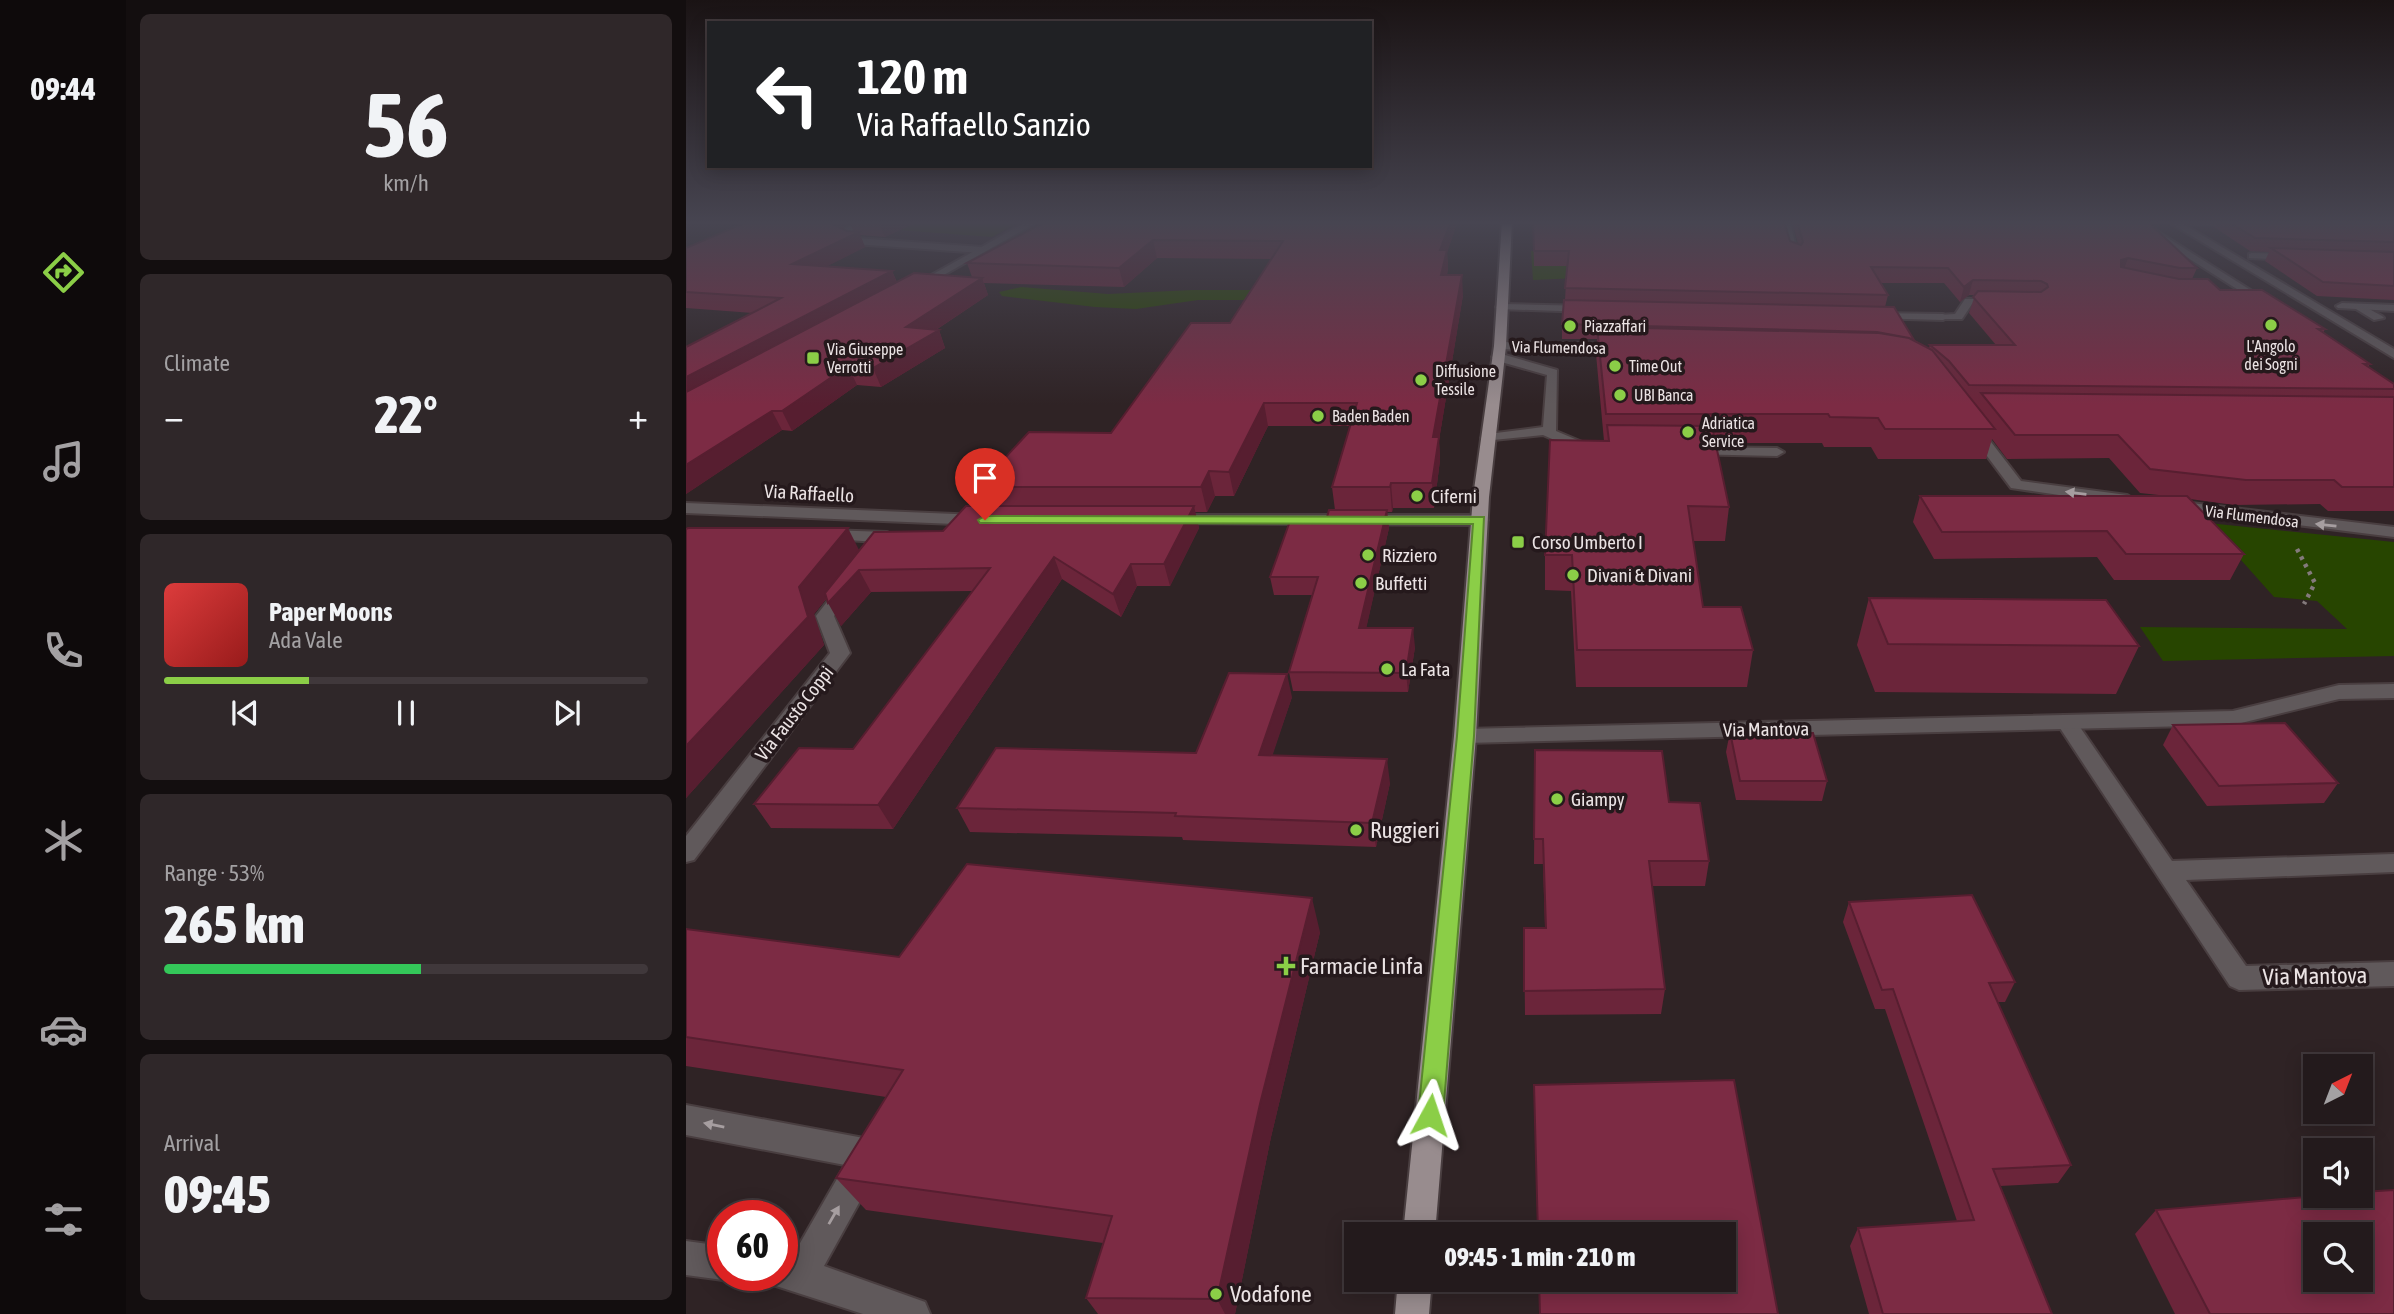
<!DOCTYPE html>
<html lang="en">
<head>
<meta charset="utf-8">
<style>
  body { margin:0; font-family:"Asap Condensed",sans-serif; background:#2f2729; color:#f1f3f6; height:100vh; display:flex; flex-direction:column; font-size:26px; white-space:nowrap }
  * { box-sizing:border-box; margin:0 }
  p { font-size:23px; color:#a3a1a3 }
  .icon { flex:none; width:38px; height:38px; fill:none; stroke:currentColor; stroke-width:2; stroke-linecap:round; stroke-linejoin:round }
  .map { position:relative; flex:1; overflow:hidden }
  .sheet { display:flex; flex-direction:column; gap:14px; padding:14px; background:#130e0f; width:560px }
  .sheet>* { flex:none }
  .top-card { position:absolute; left:21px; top:21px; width:665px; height:147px; border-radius:0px; box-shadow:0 4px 18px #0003,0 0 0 2px #40383b; background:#202124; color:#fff; overflow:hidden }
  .needle { width:46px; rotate:42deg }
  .fabs { position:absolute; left:1617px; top:1054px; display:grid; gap:14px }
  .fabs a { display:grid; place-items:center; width:70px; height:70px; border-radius:0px; background:#231a1c; box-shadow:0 4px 18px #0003,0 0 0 2px #40383b; font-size:35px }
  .speed { position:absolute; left:21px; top:1200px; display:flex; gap:14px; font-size:35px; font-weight:700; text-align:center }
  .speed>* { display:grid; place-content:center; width:91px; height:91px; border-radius:50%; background:#231a1c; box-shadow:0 4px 18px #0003,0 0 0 2px #40383b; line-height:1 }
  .speed .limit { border:10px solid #d22; background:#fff; color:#111 }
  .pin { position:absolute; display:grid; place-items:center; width:60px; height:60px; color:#fff; margin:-72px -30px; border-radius:50% 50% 50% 0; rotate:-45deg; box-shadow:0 0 7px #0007 }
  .pin .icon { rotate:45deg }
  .me { position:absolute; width:77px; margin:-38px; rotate:5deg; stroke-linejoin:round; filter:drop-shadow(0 0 5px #0008) }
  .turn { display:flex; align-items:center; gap:24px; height:147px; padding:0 35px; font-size:32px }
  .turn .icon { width:91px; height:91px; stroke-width:2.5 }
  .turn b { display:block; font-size:49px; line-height:60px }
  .big { font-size:52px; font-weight:800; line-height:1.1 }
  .sheet .tile { flex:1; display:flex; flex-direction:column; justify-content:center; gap:10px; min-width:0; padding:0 24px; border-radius:10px; background:#2f2729 }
  .sheet .dial { align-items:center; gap:0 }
  .dial b { font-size:91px; line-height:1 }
  .song { display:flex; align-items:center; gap:21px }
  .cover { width:84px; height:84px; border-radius:10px; background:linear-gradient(135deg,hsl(0 70% 55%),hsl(0 70% 35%)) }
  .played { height:7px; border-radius:4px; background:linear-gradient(90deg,#8bce47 30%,#40383b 30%) }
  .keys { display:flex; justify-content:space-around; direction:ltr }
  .heat { display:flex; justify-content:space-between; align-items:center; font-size:38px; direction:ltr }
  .charge { height:10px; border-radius:5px; background:linear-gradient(90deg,#34c759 53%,#40383b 0) }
  .trip { position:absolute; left:658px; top:1222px; width:392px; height:70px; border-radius:0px; background:#231a1c; box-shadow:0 4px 18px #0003,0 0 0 2px #40383b; font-weight:800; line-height:70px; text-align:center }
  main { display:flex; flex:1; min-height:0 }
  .tabs { display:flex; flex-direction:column; width:126px; justify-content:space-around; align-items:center; background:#0e0a0b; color:#a3a1a3 }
  .tabs .icon { width:49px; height:49px }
  .tabs .on { color:#8bce47 }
  .tabs b { font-size:32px; color:#f1f3f6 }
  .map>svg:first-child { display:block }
  .green { fill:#274500 }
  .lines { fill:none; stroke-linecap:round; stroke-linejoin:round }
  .service-casing { stroke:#493e40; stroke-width:4 }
  .minor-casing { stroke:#493e40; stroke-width:4 }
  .tertiary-casing { stroke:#493e40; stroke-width:4 }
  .primary-casing { stroke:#493e40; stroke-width:4 }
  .path { stroke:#847a7c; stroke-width:4.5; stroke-dasharray:3.5 5; stroke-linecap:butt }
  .service { fill:#60595b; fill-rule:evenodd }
  .minor { fill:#60595b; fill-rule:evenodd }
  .tertiary { fill:#60595b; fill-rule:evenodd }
  .primary { fill:#988c8e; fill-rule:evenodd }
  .wall { fill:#6b253a; fill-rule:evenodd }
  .shaded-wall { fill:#571e30 }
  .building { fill:#7c2b44; stroke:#571e30; stroke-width:2; fill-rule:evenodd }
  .oneway { fill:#a69ea0 }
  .route { fill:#8bce47; stroke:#5a862e; stroke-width:2 }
  .poi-dot { fill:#8bce47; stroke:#25191c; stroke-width:2.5 }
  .labels { text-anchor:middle; stroke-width:7; stroke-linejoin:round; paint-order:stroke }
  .far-poi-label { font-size:16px; fill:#ebe3e4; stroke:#25191c; text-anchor:start }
  .far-street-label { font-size:16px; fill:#ebe3e4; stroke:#25191c }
  .street-label { font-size:19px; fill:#ebe3e4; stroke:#25191c }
  .poi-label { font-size:19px; fill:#ebe3e4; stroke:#25191c; text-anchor:start }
  .near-poi-label { font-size:23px; fill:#ebe3e4; stroke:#25191c; text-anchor:start }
  .near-street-label { font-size:23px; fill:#ebe3e4; stroke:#25191c }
</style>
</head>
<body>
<main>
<nav class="tabs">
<b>09:44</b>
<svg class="icon on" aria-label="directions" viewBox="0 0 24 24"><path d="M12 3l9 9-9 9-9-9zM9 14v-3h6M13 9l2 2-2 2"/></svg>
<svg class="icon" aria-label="music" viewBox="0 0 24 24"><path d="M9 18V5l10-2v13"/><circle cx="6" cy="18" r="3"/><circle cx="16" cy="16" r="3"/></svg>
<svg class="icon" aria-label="phone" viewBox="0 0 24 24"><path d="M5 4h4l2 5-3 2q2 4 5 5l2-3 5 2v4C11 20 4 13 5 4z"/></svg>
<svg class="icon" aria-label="climate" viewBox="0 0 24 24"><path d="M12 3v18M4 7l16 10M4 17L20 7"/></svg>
<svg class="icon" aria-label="car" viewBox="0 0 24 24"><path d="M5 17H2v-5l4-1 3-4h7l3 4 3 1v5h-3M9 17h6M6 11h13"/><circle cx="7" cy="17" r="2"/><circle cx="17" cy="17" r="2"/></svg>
<svg class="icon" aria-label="filters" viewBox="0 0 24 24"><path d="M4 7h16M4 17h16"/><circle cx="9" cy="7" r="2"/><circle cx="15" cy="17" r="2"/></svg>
</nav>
<section class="sheet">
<div class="tile dial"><b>56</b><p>km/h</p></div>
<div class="tile"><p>Climate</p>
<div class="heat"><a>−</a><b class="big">22°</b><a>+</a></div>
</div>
<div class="tile">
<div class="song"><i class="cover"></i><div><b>Paper Moons</b><p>Ada Vale</p></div></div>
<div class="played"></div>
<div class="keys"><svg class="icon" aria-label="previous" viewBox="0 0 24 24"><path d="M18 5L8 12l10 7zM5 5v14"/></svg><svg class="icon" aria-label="pause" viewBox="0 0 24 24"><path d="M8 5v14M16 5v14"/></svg><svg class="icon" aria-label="next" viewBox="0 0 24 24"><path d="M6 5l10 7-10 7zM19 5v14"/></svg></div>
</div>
<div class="tile"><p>Range · 53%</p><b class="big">265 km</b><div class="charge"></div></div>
<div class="tile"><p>Arrival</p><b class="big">09:45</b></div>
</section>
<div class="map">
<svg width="1708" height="1314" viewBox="0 0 1708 1314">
  <rect width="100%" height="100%" fill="#2f2325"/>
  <path class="green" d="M201 221H335L306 237 184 228Z
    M909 250 914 277 847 280 845 251Z
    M335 287 422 294 506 290H574L566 300H512L450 309 409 307 316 296 313 292Z
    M1522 523 1708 542V656L1477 661 1454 627 1661 629 1631 601 1588 597Z"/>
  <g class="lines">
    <defs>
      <path id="service" d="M1444 221H1455L1585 303 1576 305Z
        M1279 299H1310L1315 302 1310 305 1286 304 1276 319H1253V315L1269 314Z
        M1674 304 1696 316 1698 318 1688 320 1670 309 1668 307Z
        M812 353 871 370 870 431 908 447 910 450 908 453H898L857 435 797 441 795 438 802 434 857 427 861 375 808 360 806 357Z
        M1007 447 1091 448 1098 452 1091 456 1002 454 1000 451Z
        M141 530 201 532 209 537 203 547H191L190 542 135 538 133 535Z
        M161 583 170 588 148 616 164 653 8 860 0 862V836L144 653 130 616 155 584Z
        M1380 715 1387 717 1486 861 1708 854V872L1500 880 1560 966 1708 962V986L1553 990 1544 986 1370 722 1373 717Z
        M0 1105 183 1139 194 1143 198 1154 194 1165 138 1266 239 1302 244 1314H177L84 1284 81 1276H96V1255L106 1257 159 1165 0 1135Z
        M0 1241 37 1246V1276H47L37 1280 0 1275Z"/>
      <path id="minor" d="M175 221H187L163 235 170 238 296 247 301 250 296 253 168 244 154 238 152 236 160 228Z
        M1095 221H1104L1112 257 1104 255Z
        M1481 221H1492L1708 349V358Z
        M1499 221H1560L1561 222 1556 225 1504 224Z
        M1566 253 1605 254 1610 257 1605 260 1563 258V254Z
        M1656 303 1708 305V311L1652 308 1650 306Z
        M816 304 902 306 908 309 902 312 812 309 810 307Z
        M1188 313 1257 314 1263 317 1257 320 1184 318 1182 316Z
        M814 342 935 344 941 348 935 352 810 349 808 346Z
        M1287 424 1292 425 1335 481 1441 495 1449 500 1441 505 1325 488 1280 428Z
        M1488 501 1708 527V537L1482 509 1480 506Z
        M0 503 293 515 301 520 293 525 0 513Z
        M487 515H794L802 520 794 525 481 523 479 520 481 517Z
        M1708 684V698L1653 699 1547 725 779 743 772 741 768 736 772 731 779 729 1547 711 1653 685Z"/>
      <path id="tertiary" d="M342 221H353L233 289 224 287Z"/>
      <path id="primary" d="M816 221H826L820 346 803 497 790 736 749 1234H717L768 736 787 497 808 346Z
        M712 1279H746L743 1314H709Z"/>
    </defs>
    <use href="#service" class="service-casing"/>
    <use href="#minor" class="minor-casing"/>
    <use href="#tertiary" class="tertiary-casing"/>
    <use href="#primary" class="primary-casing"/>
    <path class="path" d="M1611 549 1629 583 1618 604"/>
    <use href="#service" class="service"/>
    <use href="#minor" class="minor"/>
    <use href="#tertiary" class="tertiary"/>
    <use href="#primary" class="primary"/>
  </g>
  <path class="wall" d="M63 221H233L199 237 174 235 179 247 141 266 206 271 211 282 286 277 281 263 361 221H772L761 252 762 268 761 275 777 295 753 440 754 460 748 508H707L706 512H701L703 528 680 628 729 647 722 692 607 691 603 672 626 595H588L584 577 649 510 646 487 664 426H582L548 496H529L521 512H509L513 528 484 586H451L435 617 376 579 207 829 85 828 68 804 167 749 287 591 185 592 155 626 141 598 128 614 138 645 0 798V529L174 550 257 531 300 506 292 487 425 433 544 323 585 259 471 258 438 287 298 283 302 295 250 330H253L259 348 195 387 171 385 106 431 96 430 0 494 67 313 0 308V248ZM164 223 168 232 161 231 156 229 158 226Z
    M847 221 1104 241 1112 244 1106 221H1461L1511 268 1506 279 1639 329 1637 333 1684 364 1682 367 1708 384V511H1642L1634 504 1548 505 1504 499 1558 554 1544 580H1428L1411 557 1248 559 1227 522 1234 496H1482L1454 493 1423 458 1321 459 1306 439 1300 459H1192L1185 447H1138L1136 443H1029L1043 507 1039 541H1007L1017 607 1067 650 1061 687H890L885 591 859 590V555L918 441 910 354 911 339H876V324L879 300 881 266H848ZM1194 283H1258L1274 302 1283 295H1289L1283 313 1310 345H1244L1243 348 1228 340 1199 307 1202 295Z
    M1530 221H1708V300L1631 296 1579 261 1583 252 1564 251 1528 227Z
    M1183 598 1453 646 1430 694 1189 692 1171 645Z
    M606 697 586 755 704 783 690 847 497 840 496 837 284 832 271 808 510 753Z
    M1487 725 1652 783 1638 803 1521 806 1477 745Z
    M1044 732 1141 781 1136 801 1050 800 1040 752Z
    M849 750 983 802 1023 861 1019 886H966L979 989 975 1014 839 1015 838 928H859L857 864H848Z
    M1163 902 1329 982 1319 1002H1312L1385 1165 1372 1183 1314 1186 1366 1314H1183L1164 1246 1172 1228 1271 1221 1199 1009H1189L1157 922Z
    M0 929 213 957 634 932 585 1137 549 1314H412L400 1298 417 1243 180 1210 150 1178 200 1097 0 1066Z
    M1470 1210 1708 1314H1489L1449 1234Z"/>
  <path class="shaded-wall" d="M145 221H163L164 223 158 226 150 238 144 223Z
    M197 221H233L199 237 193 223Z
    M765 221H772L761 252 762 268 756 295 754 250Z
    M173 232 179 247 114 280 106 264Z
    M467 240 471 258 438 287 433 268Z
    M1442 258 1437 272 1430 274 1435 260Z
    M206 271 213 288 0 402V377Z
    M776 275 777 295 753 440 754 460 748 508 746 483 747 437Z
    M296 278 302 295 230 343 253 330 259 348 195 387 187 368 220 327Z
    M1287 280 1283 295 1274 302 1278 287Z
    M162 366 171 385 106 431 96 411Z
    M578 403 582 426 548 496 543 472Z
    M86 411 96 430 0 494V465Z
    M523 471 529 496 521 512 515 487Z
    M705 483 707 508 706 512 704 487Z
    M508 506 513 528 484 586 478 564Z
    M701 510 703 528 676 647 673 628Z
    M162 528 175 554 128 614 138 645 0 798V746L113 587Z
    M368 557 376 579 207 829 192 805Z
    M445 564 451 586 435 617 427 594Z
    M173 570 185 592 155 626 142 603Z
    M727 628 729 647 722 692 720 673Z
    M601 674 606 697 579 778 573 755Z
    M701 759 704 783 690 847 686 823Z
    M626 898 634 932 585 1137 549 1314H539L531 1299 574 1104Z"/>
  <path class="building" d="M63 221H145L144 223 161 231 173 232 106 264 206 271 0 377V347L95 298 0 292V248Z
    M173 221H197L193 223Z
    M361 221H765L754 250H761L755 275H776L747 437H753L746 483H705L704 487H646L671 403H578L543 472 523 471 515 487H292L343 432 425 433 505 323H544L597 241 467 240 433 268 281 263Z
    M847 221H1098L1104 241 1115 245 1117 242 1111 221H1461L1511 268H1494L1442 258 1435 260V267L1493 279H1522L1534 290H1576L1639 329H1632L1684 364H1678L1708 384V389L1283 385 1263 361 1244 345H1329L1287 297 1292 291 1355 292 1362 287 1361 284 1355 281 1287 280 1278 287 1262 268 1185 267 1202 295 879 288 883 251H848Z
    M1541 221H1708V242L1569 238Z
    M1585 248 1708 252V286L1637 282Z
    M228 273 296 278 220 327 253 330 187 368 162 366 96 411H86L0 465V392Z
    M878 300 1208 307 1228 340 1223 338 1191 332 876 324Z
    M911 327 1193 333 1223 338 1246 350 1309 429H1199L1192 418 1144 417 1142 414H920Z
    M1295 393 1708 397V487H1656L1648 480H1560L1464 469 1432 435H1329Z
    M921 425 1026 426 1043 507 1002 506 1017 607H1055L1067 650H891L886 555H859L864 440 923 441Z
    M1234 496H1501L1558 554H1440L1421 531 1256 532Z
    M280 506H508L478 564H445L427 594 368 557 192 805 68 804 113 748 167 749 304 568 173 570 142 603 139 593 188 532 257 531Z
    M643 510H701L673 628H727L720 673 603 672 632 577H584L604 521H640Z
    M2 528H162L113 587 122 617 0 746V529Z
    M1183 598 1420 600 1453 646 1202 644Z
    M543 673 601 674 573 755 701 759 686 823 489 816 490 813 271 808 310 748 510 753Z
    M1599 723 1652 783 1533 786 1487 725Z
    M1044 732 1127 733 1141 781H1054Z
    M849 750 976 751 983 802 1014 803 1023 861H963L979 989 838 991V928H860L857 839H848Z
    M281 864 626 898 574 1104 531 1299 400 1298 426 1216 150 1178 217 1070 0 1037V929L213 957Z
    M1286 895 1329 982 1303 983 1385 1165 1307 1169 1366 1314H1197L1172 1228 1288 1220 1207 989 1196 990 1163 902Z
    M1048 1080 1092 1314H854L853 1279H1038V1234H852L848 1085Z
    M1708 1190V1314H1524L1470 1210 1642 1195H1675V1192ZM1629 1234H1675V1279H1629Z"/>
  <defs><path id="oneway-solid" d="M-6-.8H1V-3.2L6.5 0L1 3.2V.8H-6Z" transform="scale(1.75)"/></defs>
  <g class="oneway">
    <use href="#oneway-solid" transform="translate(1390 493) rotate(-173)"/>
    <use href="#oneway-solid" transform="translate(1640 525) rotate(-174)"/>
    <use href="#oneway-solid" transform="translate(28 1125) rotate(-169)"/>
    <use href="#oneway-solid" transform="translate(148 1215) rotate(-60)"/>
  </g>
  <linearGradient id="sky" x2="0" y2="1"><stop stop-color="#1a1314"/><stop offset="0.55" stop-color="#474551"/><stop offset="1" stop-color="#474551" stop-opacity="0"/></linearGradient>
  <rect width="1708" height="405" fill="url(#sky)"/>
  <path class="route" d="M299 516 798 517 788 736 757 1115 753 1124 744 1127 736 1124 732 1115 771 736 787 524 294 523 292 520Z"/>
  <g class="poi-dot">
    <circle cx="1585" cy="325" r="7"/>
    <circle cx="884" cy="326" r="7"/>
    <rect x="120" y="351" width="14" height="14" rx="3.5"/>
    <circle cx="929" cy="366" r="7"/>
    <circle cx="735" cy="380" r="7"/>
    <circle cx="934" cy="395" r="7"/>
    <circle cx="632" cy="416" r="7"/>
    <circle cx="1002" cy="432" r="7"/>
    <circle cx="731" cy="496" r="7"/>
    <rect x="825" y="535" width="14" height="14" rx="3.5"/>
    <circle cx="682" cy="555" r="7"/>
    <circle cx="887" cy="575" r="7"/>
    <circle cx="675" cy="583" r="7"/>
    <circle cx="701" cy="669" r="7"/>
    <circle cx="871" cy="799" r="7"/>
    <circle cx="670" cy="830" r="7"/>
    <path d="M596.5 955.5h7v7h7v7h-7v7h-7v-7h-7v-7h7z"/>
    <circle cx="530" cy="1294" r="7"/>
  </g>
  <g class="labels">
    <g class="far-poi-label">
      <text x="898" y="332">Piazzaffari</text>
      <text x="1585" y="352" text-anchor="middle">L'Angolo<tspan x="1585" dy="18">dei Sogni</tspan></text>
      <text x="141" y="355">Via Giuseppe<tspan x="141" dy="18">Verrotti</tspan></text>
      <text x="943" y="372">Time Out</text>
      <text x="749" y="377">Diffusione<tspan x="749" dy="18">Tessile</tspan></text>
      <text x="948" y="401">UBI Banca</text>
      <text x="646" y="422">Baden Baden</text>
      <text x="1016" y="429">Adriatica<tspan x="1016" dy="18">Service</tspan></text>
    </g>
    <g class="far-street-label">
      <text transform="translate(873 347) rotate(1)" y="6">Via Flumendosa</text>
      <text transform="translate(1566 516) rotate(7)" y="6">Via Flumendosa</text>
    </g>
    <g class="street-label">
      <text transform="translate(123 493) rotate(3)" y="7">Via Raffaello</text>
      <text transform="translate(108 713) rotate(-52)" y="7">Via Fausto Coppi</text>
      <text transform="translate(1080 729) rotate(-1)" y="7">Via Mantova</text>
    </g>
    <g class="poi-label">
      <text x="745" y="503">Ciferni</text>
      <text x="846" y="549">Corso Umberto I</text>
      <text x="696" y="562">Rizziero</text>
      <text x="901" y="582">Divani &amp; Divani</text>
      <text x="689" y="590">Buffetti</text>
      <text x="715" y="676">La Fata</text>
      <text x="885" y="806">Giampy</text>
    </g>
    <g class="near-poi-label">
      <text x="684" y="838">Ruggieri</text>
      <text x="614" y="974">Farmacie Linfa</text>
      <text x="544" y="1302">Vodafone</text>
    </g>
    <g class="near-street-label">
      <text transform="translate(1629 976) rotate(-1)" y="8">Via Mantova</text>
    </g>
  </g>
</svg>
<div class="fabs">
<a><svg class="needle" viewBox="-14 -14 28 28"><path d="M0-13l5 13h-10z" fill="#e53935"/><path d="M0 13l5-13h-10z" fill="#a3a1a3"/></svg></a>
<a><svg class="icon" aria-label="sound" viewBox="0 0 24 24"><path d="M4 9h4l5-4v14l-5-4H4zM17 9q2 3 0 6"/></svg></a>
<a><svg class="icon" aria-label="search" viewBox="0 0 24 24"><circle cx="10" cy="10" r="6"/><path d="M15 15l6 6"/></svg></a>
</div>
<div class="speed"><div class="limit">60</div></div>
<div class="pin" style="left:299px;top:520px;background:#d93025"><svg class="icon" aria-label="arrive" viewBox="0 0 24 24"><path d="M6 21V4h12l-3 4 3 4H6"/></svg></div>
<svg class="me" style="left:744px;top:1115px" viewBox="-20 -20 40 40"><path d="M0-17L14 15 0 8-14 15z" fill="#8bce47" stroke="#fff" stroke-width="4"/></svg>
<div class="trip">09:45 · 1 min · 210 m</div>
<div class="top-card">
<div class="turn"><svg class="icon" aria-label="left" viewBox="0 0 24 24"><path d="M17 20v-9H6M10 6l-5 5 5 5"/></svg><div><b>120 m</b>Via Raffaello Sanzio</div></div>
</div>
</div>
</main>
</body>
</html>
